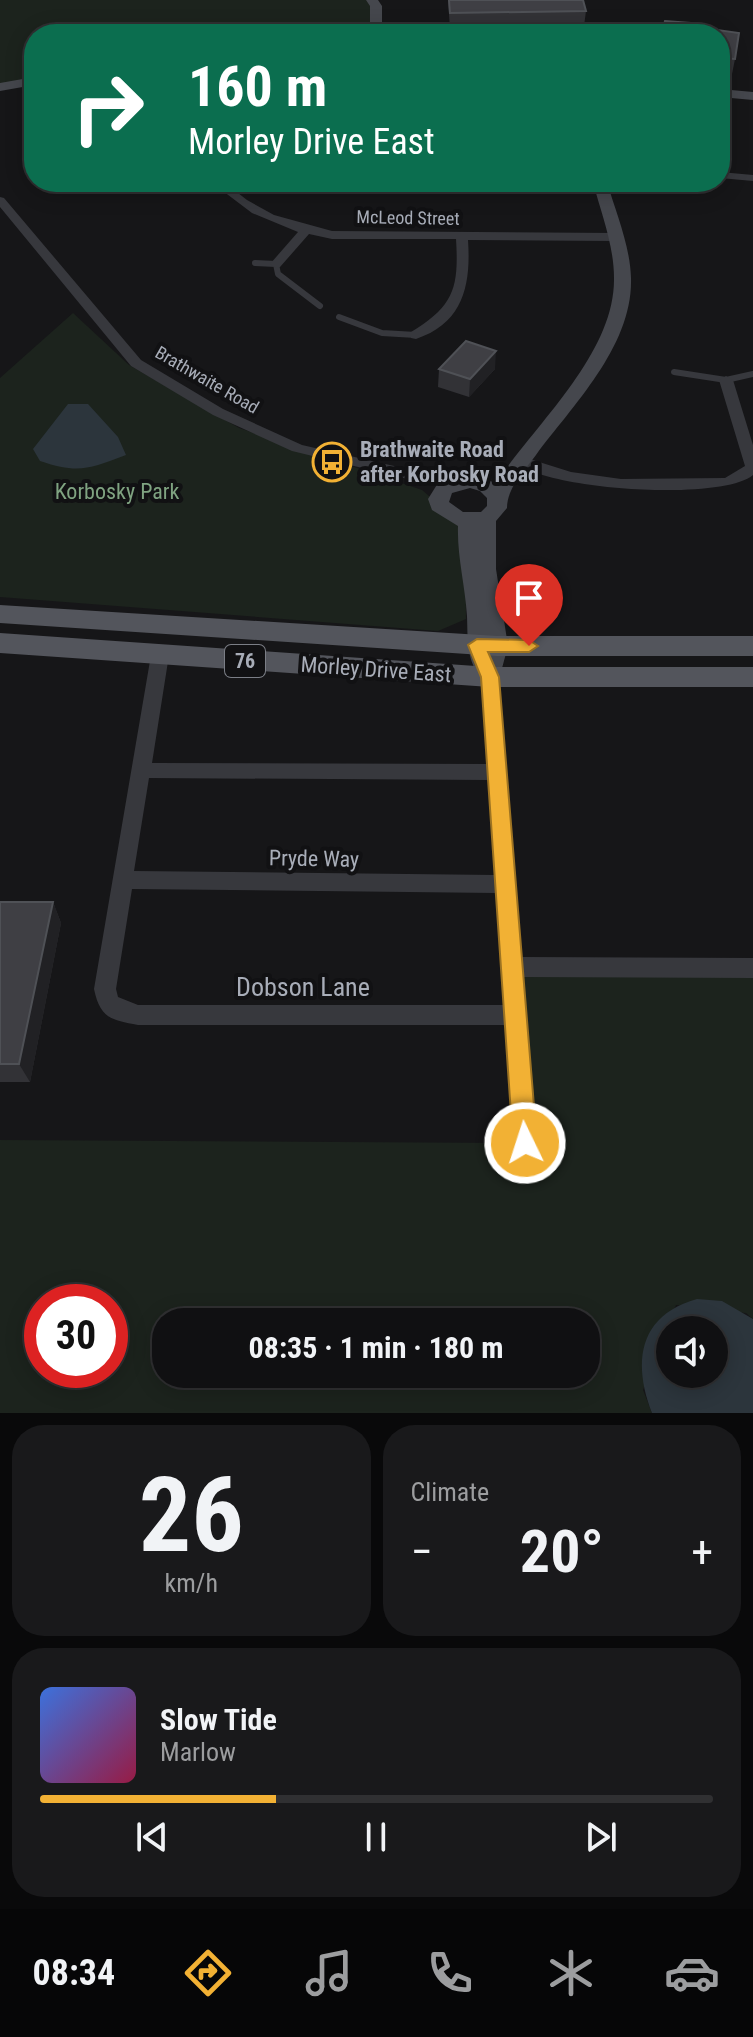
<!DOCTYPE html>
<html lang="en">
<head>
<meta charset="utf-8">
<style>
  body { margin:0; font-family:"Roboto Condensed",sans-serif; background:#19191b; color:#f1f3f6; height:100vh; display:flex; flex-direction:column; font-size:30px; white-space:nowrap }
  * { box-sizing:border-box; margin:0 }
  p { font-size:26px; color:#9c9d9f }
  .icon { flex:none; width:44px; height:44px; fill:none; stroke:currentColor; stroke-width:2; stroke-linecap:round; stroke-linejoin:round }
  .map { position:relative; height:1413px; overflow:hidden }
  .side { display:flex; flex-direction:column; gap:12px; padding:12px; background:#09090a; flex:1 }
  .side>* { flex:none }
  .top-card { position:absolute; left:24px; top:24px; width:706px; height:168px; border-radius:32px; box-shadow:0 4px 20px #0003,0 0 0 2px #303032; background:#0b6e4f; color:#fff; overflow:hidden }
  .controls { position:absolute; left:656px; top:1316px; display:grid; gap:16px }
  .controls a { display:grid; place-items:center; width:72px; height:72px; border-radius:50%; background:#101012; box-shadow:0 4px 20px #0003,0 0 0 2px #303032; font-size:40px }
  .speed { position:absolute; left:24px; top:1284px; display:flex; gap:16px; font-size:40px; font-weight:700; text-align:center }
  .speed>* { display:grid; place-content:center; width:104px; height:104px; border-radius:50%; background:#101012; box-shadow:0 4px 20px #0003,0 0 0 2px #303032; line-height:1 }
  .speed .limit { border:12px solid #d22; background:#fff; color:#111 }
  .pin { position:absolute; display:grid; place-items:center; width:68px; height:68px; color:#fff; margin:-82px -34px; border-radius:50% 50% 50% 0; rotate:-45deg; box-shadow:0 0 8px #0007 }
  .pin .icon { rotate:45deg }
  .me { position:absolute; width:88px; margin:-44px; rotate:356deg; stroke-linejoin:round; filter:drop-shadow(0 0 6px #0008) }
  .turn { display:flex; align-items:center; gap:28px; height:168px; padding:0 32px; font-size:36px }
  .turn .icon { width:104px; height:104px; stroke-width:2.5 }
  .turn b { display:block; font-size:56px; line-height:68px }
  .big { font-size:60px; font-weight:700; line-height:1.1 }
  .side .card { flex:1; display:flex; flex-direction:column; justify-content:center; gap:12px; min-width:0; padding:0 28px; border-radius:32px; background:#19191b }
  .side .dial { align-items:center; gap:0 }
  .dial b { font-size:104px; line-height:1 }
  .song { display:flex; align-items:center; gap:24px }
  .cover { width:96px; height:96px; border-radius:12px; background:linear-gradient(135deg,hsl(220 70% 55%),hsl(340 70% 35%)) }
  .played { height:8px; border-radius:4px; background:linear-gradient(90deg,#f2b134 35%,#303032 35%) }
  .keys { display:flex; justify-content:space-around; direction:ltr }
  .heat { display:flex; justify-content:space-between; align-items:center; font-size:44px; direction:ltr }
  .side .tiles { flex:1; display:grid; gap:12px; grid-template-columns:1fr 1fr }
  .card:last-child { grid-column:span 2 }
  .trip { position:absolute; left:152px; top:1308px; width:448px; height:80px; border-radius:32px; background:#101012; box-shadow:0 4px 20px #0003,0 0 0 2px #303032; font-weight:700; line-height:80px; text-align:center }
  .tabs { display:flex; height:128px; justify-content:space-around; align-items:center; background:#060607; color:#9c9d9f }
  .tabs .icon { width:56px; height:56px }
  .tabs .active { color:#f2b134 }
  .tabs b { font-size:36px; color:#f1f3f6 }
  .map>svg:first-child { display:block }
  .green { fill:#1c231d; fill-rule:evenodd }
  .water { fill:#2c353c; fill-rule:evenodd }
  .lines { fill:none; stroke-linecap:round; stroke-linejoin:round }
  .lane { stroke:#37383d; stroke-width:6 }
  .street { fill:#37383d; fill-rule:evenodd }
  .secondary { fill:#45474d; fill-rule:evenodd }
  .primary { fill:#53555c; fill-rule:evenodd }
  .wall { fill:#323236 }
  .shaded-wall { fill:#212124 }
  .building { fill:#3f3f44; stroke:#4f5156; stroke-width:2 }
  .route { fill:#f2b134; stroke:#9d7322; stroke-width:2 }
  .labels { text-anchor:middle; stroke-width:8; stroke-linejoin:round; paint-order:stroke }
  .far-street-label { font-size:18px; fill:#a8adb8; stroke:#111113 }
  .shield { fill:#111113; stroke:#7b7e86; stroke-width:2 }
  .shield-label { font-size:20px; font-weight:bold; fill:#a8adb8 }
  .poi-label { font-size:22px; font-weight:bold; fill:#a8adb8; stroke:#111113; text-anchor:start }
  .park-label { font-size:22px; fill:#7fa381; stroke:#111113 }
  .street-label { font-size:22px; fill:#a8adb8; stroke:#111113 }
  .near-street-label { font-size:26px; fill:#a8adb8; stroke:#111113 }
</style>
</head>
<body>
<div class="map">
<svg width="753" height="1413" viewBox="0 0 753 1413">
  <rect width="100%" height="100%" fill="#161618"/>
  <path class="green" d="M0 0H373L377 34H34V80L0 85Z
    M73 313 129 365 239 428 422 490 465 527 466 619 438 631 0 597V378Z
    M512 967 753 968V1319L746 1313 676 1305 643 1390 652 1413H0V1140L525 1143ZM42 1302H110V1370H42ZM166 1322H586V1374H166Z"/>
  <path class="water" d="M68 404H88L118 437 126 455C88 469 79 474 40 461L33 449Z
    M697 1299 722 1301 753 1319V1413H652C632 1362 639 1315 697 1299ZM670 1330H714V1374H670Z"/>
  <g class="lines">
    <path class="lane" d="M255 263 276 264 278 274 320 306
      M339 317 382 333 416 335
      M674 372 726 380 753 374"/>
    <path class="street" d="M720 172 753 175V181L720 178Z
      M211 182H224L247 200 274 215 332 231 614 233 620 237 614 241 468 240C471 284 464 323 416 339L411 338V332C454 306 459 288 456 239H332L309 234 280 267 276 268 270 264 298 232 252 213Z
      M0 197 4 198 141 360 223 409 302 445 416 471 461 477 469 482 461 487 416 481 292 451 213 415 131 366 0 207Z
      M726 376 733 380 753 445V475C721 502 543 490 513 461L520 456 571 472 621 479 725 478 745 466 719 380Z
      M160 649 169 655 152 763 487 764 481 677 484 672H496L522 957 753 958V978L523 977 537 1143 533 1151 525 1155 517 1151 513 1143 505 1025H138C111 1020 100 1018 94 989L151 655ZM149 778 488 780 495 875 134 871ZM132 889 496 893 504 1005H138L118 997 116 989Z"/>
    <path class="secondary" d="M366 0H378L382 6V34H370V6Z
      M34 77V85L0 91V83Z
      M720 89 753 92V100L720 97Z
      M593 182H607C616 213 630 245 631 278 633 346 573 405 536 455 524 471 507 488 507 508L496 521V569L508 646 498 683 490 686 482 683C466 655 468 645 467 616 465 585 457 556 458 526L432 510 428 499 438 483C459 478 475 474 496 483 535 424 615 354 614 278 614 245 601 213 593 182ZM470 488 480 491 487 498V506L481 512H463L449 502 452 493Z"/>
    <path class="primary" d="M0 605 497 636H753V656H497L0 623Z
      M0 633 490 667H753V687H490L0 653Z"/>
  </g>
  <path class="wall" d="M448 0H583L586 11 584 26 450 29Z
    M720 34 735 59 732 74 720 73Z
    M439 369H495L469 397 438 387Z
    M0 902H53L61 923 30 1082H0Z"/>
  <path class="shaded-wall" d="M496 351 495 369 469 397 470 379Z
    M53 902 61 923 30 1082 19 1064Z"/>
  <path class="building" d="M449 0H583L586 11 450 13Z
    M665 21 703 24V28L739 33 735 59 720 58V34H662Z
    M466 341 496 351 470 379 439 369Z
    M0 902H53L19 1064H0Z"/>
  <path class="route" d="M477 639 529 640 538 646 529 652H488L499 677 537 1143 533 1151 525 1155 517 1151 513 1143 481 677 468 645Z"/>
  <defs>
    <symbol id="bus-ring" viewBox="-11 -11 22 22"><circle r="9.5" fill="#111113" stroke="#f2b134" stroke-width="1.5"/><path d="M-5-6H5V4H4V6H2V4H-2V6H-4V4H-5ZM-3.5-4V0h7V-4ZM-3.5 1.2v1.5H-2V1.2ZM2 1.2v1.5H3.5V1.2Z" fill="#f2b134"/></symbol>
  </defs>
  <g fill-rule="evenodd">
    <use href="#bus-ring" x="310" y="440" width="44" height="44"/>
  </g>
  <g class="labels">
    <g class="far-street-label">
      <text transform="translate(408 218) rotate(1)" y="6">McLeod Street</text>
      <text transform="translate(207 380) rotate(30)" y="6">Brathwaite Road</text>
    </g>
    <rect class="shield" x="225" y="645" width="40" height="32" rx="6"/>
    <g class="shield-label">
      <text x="245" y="668">76</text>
    </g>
    <g class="poi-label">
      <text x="360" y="457">Brathwaite Road<tspan x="360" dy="25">after Korbosky Road</tspan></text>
    </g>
    <g class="park-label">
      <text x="117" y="499">Korbosky Park</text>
    </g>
    <g class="street-label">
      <text transform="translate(376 669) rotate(4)" y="8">Morley Drive East</text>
      <text transform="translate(314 858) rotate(1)" y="8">Pryde Way</text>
    </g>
    <g class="near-street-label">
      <text x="303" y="996">Dobson Lane</text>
    </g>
  </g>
</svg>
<div class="controls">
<a><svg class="icon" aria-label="sound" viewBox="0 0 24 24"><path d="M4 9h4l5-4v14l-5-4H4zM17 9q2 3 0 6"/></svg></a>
</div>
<div class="speed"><div class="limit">30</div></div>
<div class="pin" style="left:529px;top:646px;background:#d93025"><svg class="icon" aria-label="arrive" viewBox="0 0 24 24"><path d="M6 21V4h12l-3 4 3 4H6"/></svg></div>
<svg class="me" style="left:525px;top:1143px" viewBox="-20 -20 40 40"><circle r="17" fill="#f2b134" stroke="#fff" stroke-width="3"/><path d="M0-11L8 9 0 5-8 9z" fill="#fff"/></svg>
<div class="trip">08:35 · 1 min · 180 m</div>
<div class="top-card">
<div class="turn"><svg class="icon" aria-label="right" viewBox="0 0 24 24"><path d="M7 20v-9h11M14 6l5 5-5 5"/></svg><div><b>160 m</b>Morley Drive East</div></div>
</div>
</div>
<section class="side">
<div class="tiles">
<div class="card dial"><b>26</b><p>km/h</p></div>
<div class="card"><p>Climate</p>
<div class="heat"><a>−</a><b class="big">20°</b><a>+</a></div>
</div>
<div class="card">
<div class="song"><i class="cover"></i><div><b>Slow Tide</b><p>Marlow</p></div></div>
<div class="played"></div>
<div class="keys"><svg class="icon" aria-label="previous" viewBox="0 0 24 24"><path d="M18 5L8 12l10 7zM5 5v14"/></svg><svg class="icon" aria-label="pause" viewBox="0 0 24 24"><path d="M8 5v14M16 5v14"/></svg><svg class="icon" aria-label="next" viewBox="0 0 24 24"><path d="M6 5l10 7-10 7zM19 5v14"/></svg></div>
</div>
</div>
</section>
<nav class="tabs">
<b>08:34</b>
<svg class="icon active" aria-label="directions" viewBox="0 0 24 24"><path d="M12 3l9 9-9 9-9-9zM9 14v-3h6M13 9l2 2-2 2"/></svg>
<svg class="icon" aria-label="music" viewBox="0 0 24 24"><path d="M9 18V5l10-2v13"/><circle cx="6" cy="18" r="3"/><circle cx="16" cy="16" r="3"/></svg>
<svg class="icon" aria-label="phone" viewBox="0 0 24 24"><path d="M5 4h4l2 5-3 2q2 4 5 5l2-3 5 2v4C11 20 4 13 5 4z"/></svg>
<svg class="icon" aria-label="climate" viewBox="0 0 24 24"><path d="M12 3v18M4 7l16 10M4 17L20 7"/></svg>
<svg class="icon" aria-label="car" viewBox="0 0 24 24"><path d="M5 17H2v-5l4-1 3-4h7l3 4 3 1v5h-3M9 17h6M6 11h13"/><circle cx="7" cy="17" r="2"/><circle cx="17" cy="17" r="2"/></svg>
</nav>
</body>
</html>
